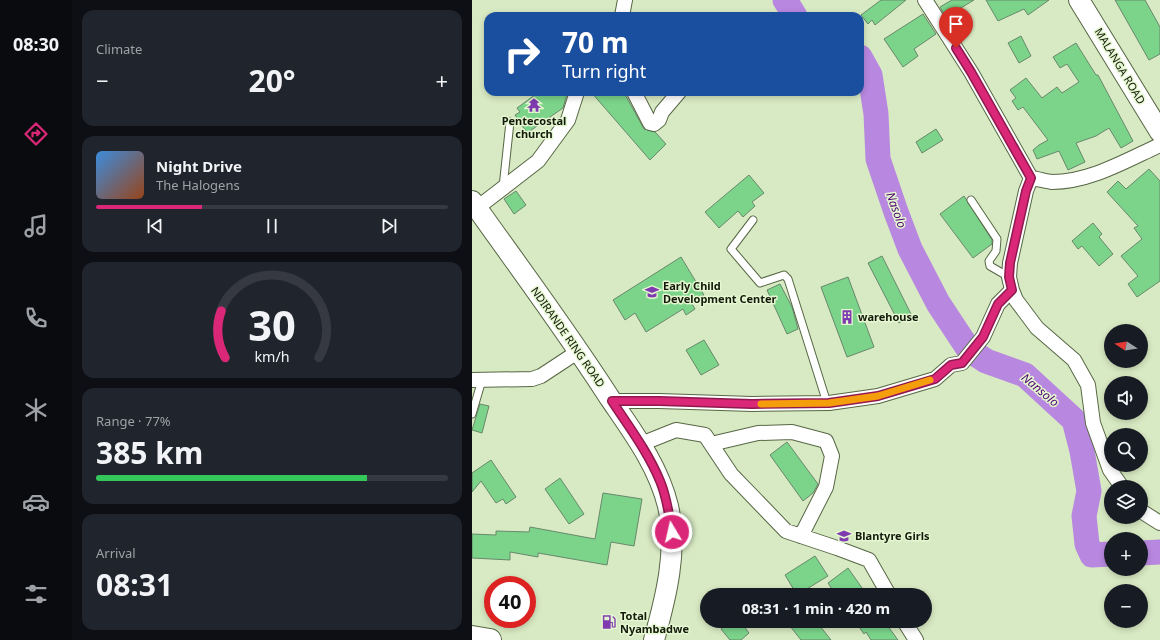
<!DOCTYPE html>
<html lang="en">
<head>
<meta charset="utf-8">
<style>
  body { margin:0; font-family:"Noto Sans",sans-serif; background:#20242c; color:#f1f3f6; height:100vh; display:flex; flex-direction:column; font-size:15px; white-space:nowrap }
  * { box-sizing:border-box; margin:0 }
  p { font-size:13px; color:#9ea1a6 }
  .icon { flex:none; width:22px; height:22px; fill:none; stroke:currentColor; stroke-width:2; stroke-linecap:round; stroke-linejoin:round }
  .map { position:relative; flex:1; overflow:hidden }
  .sheet { display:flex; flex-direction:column; gap:10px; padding:10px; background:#0d0f14; width:400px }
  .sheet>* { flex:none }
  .banner { position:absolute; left:12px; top:12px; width:380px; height:84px; border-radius:12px; box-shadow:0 2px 6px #0003; background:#1a4fa0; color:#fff; overflow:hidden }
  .needle { width:26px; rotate:282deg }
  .buttons { position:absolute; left:632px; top:324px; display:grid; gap:8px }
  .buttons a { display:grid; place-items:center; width:44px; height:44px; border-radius:50%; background:#171b24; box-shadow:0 2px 6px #0003; font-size:20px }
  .speed { position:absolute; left:12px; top:576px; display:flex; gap:8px; font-size:20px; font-weight:700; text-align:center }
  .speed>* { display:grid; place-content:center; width:52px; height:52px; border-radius:50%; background:#171b24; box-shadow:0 2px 6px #0003; line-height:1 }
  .speed .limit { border:6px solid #d22; background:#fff; color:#111 }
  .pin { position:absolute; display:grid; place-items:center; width:34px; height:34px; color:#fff; margin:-41px -17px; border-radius:50% 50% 50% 0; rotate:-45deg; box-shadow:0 0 4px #0007 }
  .pin .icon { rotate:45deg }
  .me { position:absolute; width:44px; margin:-22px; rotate:351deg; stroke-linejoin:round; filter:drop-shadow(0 0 3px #0008) }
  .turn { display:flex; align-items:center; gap:14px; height:84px; padding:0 12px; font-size:18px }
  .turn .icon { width:52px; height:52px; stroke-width:2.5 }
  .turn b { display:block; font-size:28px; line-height:34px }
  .big { font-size:30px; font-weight:700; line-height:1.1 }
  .sheet .tile { flex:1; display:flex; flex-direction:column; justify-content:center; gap:6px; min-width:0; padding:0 14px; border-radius:12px; background:#20242c }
  .sheet .dial { align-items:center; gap:0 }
  .dial svg { height:104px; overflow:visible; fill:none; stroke:#363941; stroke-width:7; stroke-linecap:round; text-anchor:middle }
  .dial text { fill:#f1f3f6; stroke:none }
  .song { display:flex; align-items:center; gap:12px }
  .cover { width:48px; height:48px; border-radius:6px; background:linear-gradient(135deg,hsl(210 70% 55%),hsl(20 70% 35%)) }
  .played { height:4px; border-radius:2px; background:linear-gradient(90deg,#db2777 30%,#363941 30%) }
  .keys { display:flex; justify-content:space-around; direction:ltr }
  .heat { display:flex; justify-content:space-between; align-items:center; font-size:22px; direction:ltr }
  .charge { height:6px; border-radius:3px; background:linear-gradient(90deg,#34c759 77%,#363941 0) }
  .trip { position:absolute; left:228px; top:588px; width:232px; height:40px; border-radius:20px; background:#171b24; box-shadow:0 2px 6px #0003; font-weight:700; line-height:40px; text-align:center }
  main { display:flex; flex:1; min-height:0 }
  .tab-bar { display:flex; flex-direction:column; width:72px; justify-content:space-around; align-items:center; background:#090b0e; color:#9ea1a6 }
  .tab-bar .icon { width:28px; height:28px }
  .tab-bar .on { color:#db2777 }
  .tab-bar b { font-size:18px; color:#f1f3f6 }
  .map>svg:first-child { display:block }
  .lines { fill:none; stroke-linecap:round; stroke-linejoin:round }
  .river { stroke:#b888e0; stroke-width:25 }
  .building { fill:#7bd48a; stroke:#68886c }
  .lane-casing { stroke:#576745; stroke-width:9 }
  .street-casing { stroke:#576745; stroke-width:16 }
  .secondary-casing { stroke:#576745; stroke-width:22 }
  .highway-casing { stroke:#576745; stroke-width:24 }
  .lane { stroke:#fff; stroke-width:7 }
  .street { stroke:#fff; stroke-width:14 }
  .secondary { stroke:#fff; stroke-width:20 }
  .highway { stroke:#fff; stroke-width:22 }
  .route-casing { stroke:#8e194d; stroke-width:10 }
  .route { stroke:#db2777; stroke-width:7 }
  .slow { stroke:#f59e0b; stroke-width:7 }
  .labels { text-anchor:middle; stroke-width:3; stroke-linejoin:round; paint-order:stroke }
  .street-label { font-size:11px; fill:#141a0c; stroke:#e5f7d0 }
  .poi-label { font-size:11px; font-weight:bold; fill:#141a0c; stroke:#e5f7d0; text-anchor:start }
  .water-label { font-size:12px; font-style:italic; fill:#4d0373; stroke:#e5f7d0 }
</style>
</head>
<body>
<main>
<nav class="tab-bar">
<b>08:30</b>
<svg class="icon on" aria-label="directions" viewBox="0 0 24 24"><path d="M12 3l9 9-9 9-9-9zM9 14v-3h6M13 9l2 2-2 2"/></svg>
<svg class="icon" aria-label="music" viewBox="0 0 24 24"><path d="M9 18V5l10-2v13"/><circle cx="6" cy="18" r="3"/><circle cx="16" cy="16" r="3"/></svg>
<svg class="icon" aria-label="phone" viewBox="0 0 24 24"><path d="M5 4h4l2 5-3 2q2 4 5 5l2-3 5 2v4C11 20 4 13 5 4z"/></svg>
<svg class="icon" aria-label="climate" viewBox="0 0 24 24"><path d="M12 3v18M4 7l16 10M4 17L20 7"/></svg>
<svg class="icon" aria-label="car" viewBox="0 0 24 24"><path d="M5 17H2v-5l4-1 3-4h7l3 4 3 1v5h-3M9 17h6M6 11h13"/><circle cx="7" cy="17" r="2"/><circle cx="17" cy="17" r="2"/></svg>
<svg class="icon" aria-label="filters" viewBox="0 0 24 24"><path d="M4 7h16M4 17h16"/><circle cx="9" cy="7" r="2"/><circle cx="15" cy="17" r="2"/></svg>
</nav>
<section class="sheet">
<div class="tile"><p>Climate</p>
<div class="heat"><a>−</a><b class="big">20°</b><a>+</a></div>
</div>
<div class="tile">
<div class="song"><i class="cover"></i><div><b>Night Drive</b><p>The Halogens</p></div></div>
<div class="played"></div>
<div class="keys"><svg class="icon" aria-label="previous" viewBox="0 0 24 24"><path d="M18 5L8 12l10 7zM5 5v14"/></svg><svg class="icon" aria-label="pause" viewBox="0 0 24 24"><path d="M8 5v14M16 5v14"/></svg><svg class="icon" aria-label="next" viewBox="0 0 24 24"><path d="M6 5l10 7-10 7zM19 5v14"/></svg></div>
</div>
<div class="tile dial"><svg viewBox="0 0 100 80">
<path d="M14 69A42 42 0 1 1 86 69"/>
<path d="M14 69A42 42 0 0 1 11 33" stroke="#db2777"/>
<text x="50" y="56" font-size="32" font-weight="700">30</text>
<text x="50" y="72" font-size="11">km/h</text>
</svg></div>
<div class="tile"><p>Range · 77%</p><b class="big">385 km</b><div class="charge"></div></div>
<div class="tile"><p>Arrival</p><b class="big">08:31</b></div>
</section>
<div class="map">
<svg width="688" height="640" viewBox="0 0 688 640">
  <rect width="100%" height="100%" fill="#d8eac3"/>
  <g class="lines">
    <path class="river" d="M313 0 323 16
      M388 57 398 75 404 114 406 159 424 212 438 249 466 303 497 350
      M502 353 514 361 553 375 602 420 610 451 617 491 612 516 615 544 620 555 639 554
      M669 553 688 552"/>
  </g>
  <path class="building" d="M409 0H434L403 25 400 20 396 24 389 15Z
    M480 0H502L474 17 468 7Z
    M514 0H577L556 15 552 9 526 21Z
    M643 0H673L688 27V54L677 60Z
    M451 14 464 34 442 49 446 56 431 67 412 39Z
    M549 36 559 56 547 63 536 43Z
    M604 43 624 75H626L661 141 649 148 637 128 624 136 604 143 613 162 596 170 587 151 565 159 561 150 567 145 576 140 551 107 546 110 540 101 544 98 538 90 554 78 570 98 585 87 590 93 607 82 595 64 588 68 581 57Z
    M67 92H94L95 94 91 108 55 133 43 115 48 112 45 108Z
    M119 92H151L155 98 172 129 183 132 194 144 178 160Z
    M464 129 471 140 450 153 444 142Z
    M677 169 688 181V281L665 297 656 284 666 276 649 256 670 239 662 228 666 226 635 192 646 181 654 189Z
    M277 175 292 193 280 202 283 206 271 217 266 211 247 228 233 212Z
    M44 191 54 205 42 214 32 199Z
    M492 196 520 240V244L501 258 468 214Z
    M621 223 630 234 627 237 641 254 627 266 610 246 606 249 600 241Z
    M410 256 440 316 427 323 396 263Z
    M209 257 232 295 219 302 223 309 214 315 211 309 174 332 163 313 153 320 141 300Z
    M376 277 402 347 375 357 349 287Z
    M308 284 320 307 326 329 315 334 295 290Z
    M232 340 247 365 229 375 214 350Z
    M8 404 17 406 10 433 0 430Z
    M315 442 346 484 341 493 331 501 298 455Z
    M19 460 44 497 34 504 31 499 24 503 9 481 0 492V473Z
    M88 478 112 514 97 524 73 489Z
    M131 493 170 499 162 546 139 542 135 565 66 553V557L38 552V560L0 558V534L24 535V531L57 532 58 527 123 539Z
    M343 556 356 576 325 595 313 575Z
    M376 568 395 595H364L356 583Z
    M259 621H268L277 633 269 640H258L249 629Z
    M314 621H344L359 640H329Z
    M383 621H412L426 640H399L394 632 392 634Z"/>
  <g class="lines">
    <defs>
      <path id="lane" d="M31 187 38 122
        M499 200 525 239 524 251 517 261 518 266 537 277
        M281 220 259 249 288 283 312 275 316 279 355 403
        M0 414 10 380"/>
      <path id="street" d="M453 0 499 72 559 178C566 179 573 181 580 182 618 182 655 160 688 145
        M150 16 153 0
        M162 92 178 123 182 124 187 120 190 112 207 92
        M559 178 554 191 538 263 537 277 540 290 544 300 565 328 602 360 616 385 621 423 638 470 650 487
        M5 208 66 161 96 120 105 92
        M0 380 60 379 69 376 107 351
        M140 401H187L280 404 357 403 406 396 463 379 479 365 490 363 511 337 526 304 540 290
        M169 444 204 430 233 435 259 474 314 531 365 548 397 560 417 595
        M239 444 286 433 320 432 354 441 360 456 354 487 329 536
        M669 511 688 523
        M432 621 444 640"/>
      <path id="secondary" d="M607 0 688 132
        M0 201C46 266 94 330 137 397 160 431 186 465 196 506 206 550 194 597 182 640"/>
      <path id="highway" d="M0 637 18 640"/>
    </defs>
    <use href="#lane" class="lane-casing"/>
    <use href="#street" class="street-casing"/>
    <use href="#secondary" class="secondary-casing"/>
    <use href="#highway" class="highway-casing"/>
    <use href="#lane" class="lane"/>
    <use href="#street" class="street"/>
    <use href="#secondary" class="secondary"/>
    <use href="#highway" class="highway"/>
  </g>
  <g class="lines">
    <defs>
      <path id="route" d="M200 532C197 515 195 497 188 481 176 452 157 427 140 401H187L280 404 357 403 406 396 463 379 479 365 490 363 511 337 526 304 540 290 537 277 538 263 554 191 559 178 499 72 484 48"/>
    </defs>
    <use href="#route" class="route-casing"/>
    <use href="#route" class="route"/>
    <path class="slow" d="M289 404 357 403 406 396 458 380"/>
  </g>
  <defs>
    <symbol id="temple-bare" viewBox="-9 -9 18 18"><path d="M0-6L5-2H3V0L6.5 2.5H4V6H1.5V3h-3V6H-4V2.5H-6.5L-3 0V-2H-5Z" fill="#7e3aae" stroke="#e5f7d0" stroke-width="2.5" paint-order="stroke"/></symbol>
    <symbol id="school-bare" viewBox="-9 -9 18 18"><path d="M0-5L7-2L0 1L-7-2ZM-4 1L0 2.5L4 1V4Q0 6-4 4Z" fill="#7e3aae" stroke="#e5f7d0" stroke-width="2.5" paint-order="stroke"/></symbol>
    <symbol id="building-bare" viewBox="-9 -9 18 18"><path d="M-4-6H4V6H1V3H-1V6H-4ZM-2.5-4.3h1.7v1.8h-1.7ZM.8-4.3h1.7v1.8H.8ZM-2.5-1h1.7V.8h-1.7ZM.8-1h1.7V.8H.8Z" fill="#7e3aae" stroke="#e5f7d0" stroke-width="2.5" paint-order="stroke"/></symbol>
    <symbol id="fuel-bare" viewBox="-9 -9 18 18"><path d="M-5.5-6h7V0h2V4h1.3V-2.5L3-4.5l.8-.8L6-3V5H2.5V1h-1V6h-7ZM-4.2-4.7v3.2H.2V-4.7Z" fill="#7e3aae" stroke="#e5f7d0" stroke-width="2.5" paint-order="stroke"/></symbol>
  </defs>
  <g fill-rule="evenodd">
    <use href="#temple-bare" x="52" y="95" width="20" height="20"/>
    <use href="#school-bare" x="170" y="282" width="20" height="20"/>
    <use href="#building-bare" x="365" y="307" width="20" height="20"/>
    <use href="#school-bare" x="362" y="526" width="20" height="20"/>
    <use href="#fuel-bare" x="127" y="612" width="20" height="20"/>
  </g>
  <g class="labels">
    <g class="street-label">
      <text transform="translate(648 66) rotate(59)" y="4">MALANGA ROAD</text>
      <text transform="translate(96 337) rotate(55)" y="4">NDIRANDE RING ROAD</text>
    </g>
    <g class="poi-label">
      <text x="62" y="125" text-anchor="middle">Pentecostal<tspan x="62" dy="13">church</tspan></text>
      <text x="191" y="290">Early Child<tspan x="191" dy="13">Development Center</tspan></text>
      <text x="386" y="321">warehouse</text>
      <text x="383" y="540">Blantyre Girls</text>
      <text x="148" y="620">Total<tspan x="148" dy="13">Nyambadwe</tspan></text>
    </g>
    <g class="water-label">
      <text transform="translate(424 210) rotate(70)" y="4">Nasolo</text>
      <text transform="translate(568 390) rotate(40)" y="4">Nansolo</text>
    </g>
  </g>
</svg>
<div class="buttons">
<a><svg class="needle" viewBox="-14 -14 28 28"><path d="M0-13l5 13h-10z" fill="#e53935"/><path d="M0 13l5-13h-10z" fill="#9ea1a6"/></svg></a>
<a><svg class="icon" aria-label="sound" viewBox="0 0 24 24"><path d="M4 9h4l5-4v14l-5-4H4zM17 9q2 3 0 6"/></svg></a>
<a><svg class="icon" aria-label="search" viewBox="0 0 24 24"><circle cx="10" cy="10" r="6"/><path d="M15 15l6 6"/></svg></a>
<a><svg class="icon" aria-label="layers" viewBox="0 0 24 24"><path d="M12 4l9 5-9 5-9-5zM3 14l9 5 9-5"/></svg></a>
<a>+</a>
<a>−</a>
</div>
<div class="speed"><div class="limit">40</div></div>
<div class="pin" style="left:484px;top:48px;background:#d93025"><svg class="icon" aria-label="arrive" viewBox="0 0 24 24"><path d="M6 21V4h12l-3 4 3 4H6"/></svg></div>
<svg class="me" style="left:200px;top:532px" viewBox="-20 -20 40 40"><circle r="17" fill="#db2777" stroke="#fff" stroke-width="3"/><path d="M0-11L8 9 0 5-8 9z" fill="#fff"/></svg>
<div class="trip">08:31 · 1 min · 420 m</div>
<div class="banner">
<div class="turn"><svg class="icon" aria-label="right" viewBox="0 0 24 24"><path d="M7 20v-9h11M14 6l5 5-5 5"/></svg><div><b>70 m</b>Turn right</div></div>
</div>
</div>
</main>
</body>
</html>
